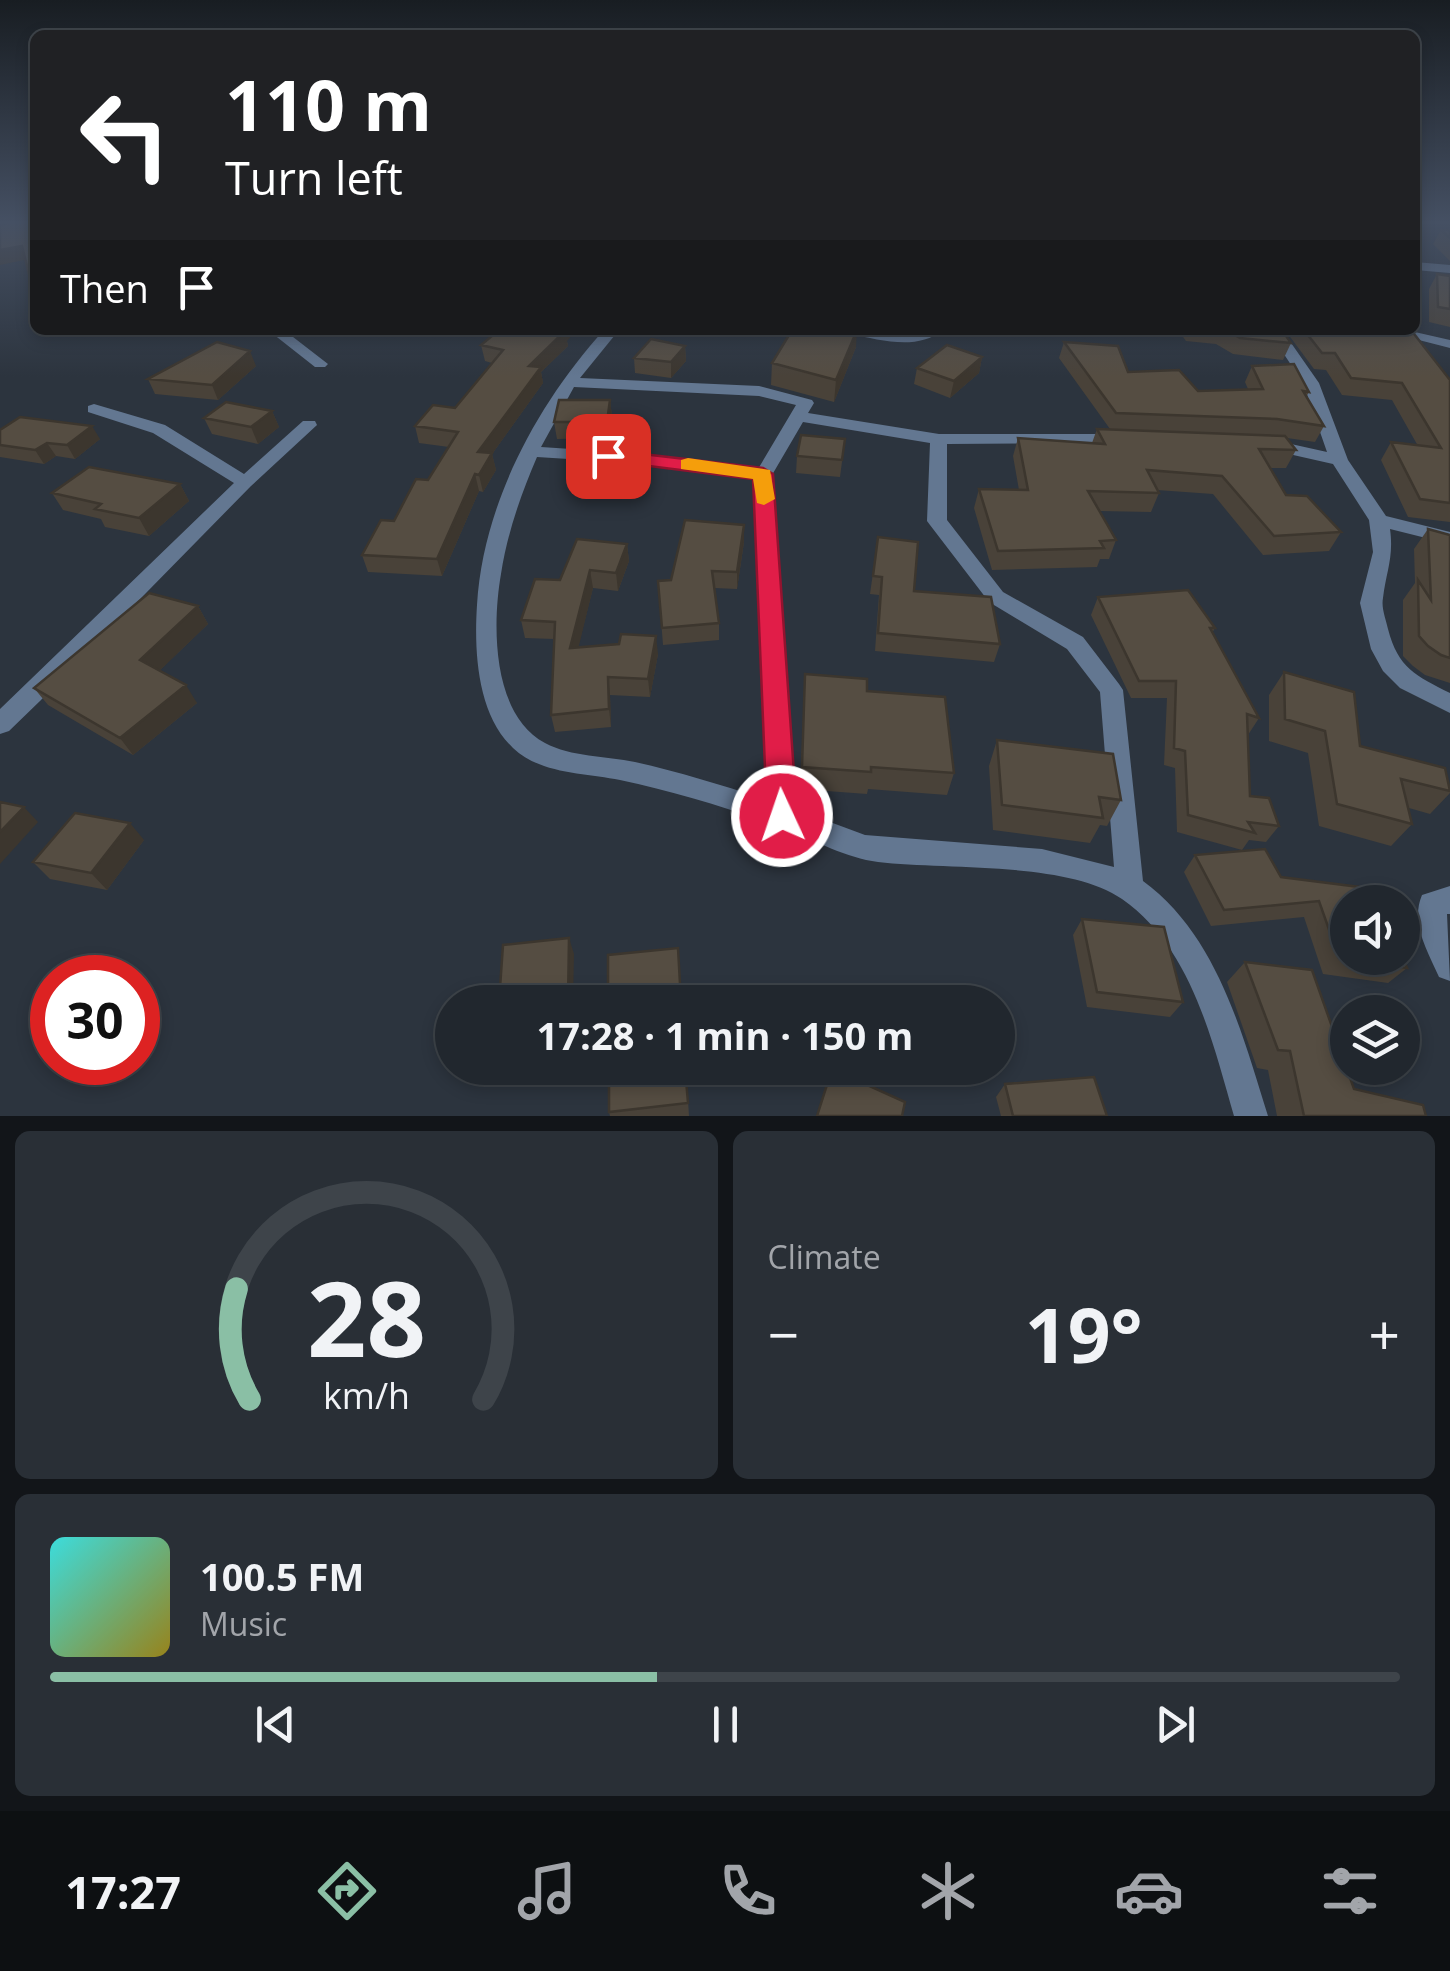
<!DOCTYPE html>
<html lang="en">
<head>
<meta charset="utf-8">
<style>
  body { margin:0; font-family:"Open Sans",sans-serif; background:#292f36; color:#f1f3f6; height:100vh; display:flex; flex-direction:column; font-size:38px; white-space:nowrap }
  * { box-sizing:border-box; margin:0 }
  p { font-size:32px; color:#a2a5aa }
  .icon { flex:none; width:55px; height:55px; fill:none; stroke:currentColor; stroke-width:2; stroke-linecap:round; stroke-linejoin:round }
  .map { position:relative; height:1116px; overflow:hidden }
  .panel { display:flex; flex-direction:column; gap:15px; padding:15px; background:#121519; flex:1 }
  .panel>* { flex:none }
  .top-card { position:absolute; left:30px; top:30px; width:1390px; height:305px; border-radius:15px; box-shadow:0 5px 15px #0003,0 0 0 2px #3e444a; background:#202124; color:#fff; overflow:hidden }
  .tools { position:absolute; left:1330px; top:885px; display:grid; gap:20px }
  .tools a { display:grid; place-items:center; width:90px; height:90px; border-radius:50%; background:#21272e; box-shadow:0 5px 15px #0003,0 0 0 2px #3e444a; font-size:50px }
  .speed { position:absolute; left:30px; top:955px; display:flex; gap:20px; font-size:50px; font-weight:700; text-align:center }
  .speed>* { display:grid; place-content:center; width:130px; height:130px; border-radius:50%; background:#21272e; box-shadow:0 5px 15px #0003,0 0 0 2px #3e444a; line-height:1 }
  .speed .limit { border:15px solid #d22; background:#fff; color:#111 }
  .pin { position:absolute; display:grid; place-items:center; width:85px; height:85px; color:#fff; margin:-42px; border-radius:20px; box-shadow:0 5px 15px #0006 }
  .me { position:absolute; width:110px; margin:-55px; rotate:357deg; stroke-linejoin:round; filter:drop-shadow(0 0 8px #0008) }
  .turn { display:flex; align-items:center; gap:35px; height:210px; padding:0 30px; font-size:45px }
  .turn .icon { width:130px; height:130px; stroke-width:2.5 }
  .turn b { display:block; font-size:70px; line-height:85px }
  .then { display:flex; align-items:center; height:95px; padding:0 30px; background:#0003; gap:20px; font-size:38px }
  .big { font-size:75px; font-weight:700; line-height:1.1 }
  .panel .tile { flex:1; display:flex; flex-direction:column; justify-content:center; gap:15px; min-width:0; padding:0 35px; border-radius:15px; background:#292f36 }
  .panel .dial { align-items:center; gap:0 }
  .dial svg { height:260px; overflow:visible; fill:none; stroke:#3e444a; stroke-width:7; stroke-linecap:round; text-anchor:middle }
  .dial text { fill:#f1f3f6; stroke:none }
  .song { display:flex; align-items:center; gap:30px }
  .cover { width:120px; height:120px; border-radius:15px; background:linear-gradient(135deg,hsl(180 70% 55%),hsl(50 70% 35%)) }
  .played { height:10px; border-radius:5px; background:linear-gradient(90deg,#8abfa5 45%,#3e444a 45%) }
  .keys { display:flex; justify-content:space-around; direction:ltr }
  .heat { display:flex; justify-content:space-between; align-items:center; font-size:55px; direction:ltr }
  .panel .tiles { flex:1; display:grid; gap:15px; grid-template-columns:1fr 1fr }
  .tile:last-child { grid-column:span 2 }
  .trip { position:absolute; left:435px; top:985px; width:580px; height:100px; border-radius:50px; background:#21272e; box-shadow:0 5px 15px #0003,0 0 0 2px #3e444a; font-weight:700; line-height:100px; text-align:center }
  .tab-bar { display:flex; height:160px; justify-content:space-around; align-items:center; background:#0d1012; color:#a2a5aa }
  .tab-bar .icon { width:70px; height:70px }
  .tab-bar .on { color:#8abfa5 }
  .tab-bar b { font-size:45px; color:#f1f3f6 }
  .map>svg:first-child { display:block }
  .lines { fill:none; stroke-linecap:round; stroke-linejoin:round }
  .minor { fill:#637791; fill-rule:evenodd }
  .wall { fill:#494239 }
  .shaded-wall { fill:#3c362e }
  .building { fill:#554d42; stroke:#3c362e; stroke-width:2.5 }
  .route { fill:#e11d48; stroke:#92132f; stroke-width:2.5 }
  .slow { fill:#f59e0b }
</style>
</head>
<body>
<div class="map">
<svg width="1450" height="1116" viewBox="0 0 1450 1116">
  <rect width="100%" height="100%" fill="#2c343e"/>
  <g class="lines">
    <path class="minor" d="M1415 262 1450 265V273L1415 270Z
      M268 330H284L328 364 325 367H315Z
      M604 330H619L580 378 759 386 812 400 814 403 808 413 939 434H1125L1127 438 1119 443 947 444V520L1003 592 1083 637 1119 684 1123 690 1143 881C1217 935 1242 1033 1268 1116H1234C1212 1040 1191 947 1122 899 1068 861 945 870 878 862 846 858 817 841 786 830 733 809 676 792 620 780 585 773 540 774 513 748 477 714 474 651 477 605 483 504 537 404 604 330ZM574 387 759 396 796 405 758 469 647 454 541 447ZM803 422 930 443 927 521 930 525 989 602 1067 649 1100 692 1114 867 1042 849 865 835 795 809 772 475ZM537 457 647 464 754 479 768 800C724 786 680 772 635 762 606 756 571 757 545 743 492 715 492 625 501 574 507 534 521 494 537 457Z
      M843 330 905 334 943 330C917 351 881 340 850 334Z
      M1268 330H1282L1319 383 1348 460 1386 516 1450 532V544L1390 529C1394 557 1386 572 1383 598 1381 608 1386 619 1388 629 1398 668 1416 676 1450 693V713L1400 688 1383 671 1371 649 1360 603 1373 552 1369 520 1333 464 1267 449 1264 445 1273 440 1327 452 1303 383Z
      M1380 330H1406L1450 340V348Z
      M94 404 165 425 244 474 303 421H315L317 425 251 486 40 701 9 731 0 734V709L234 483 153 433 88 412V406Z
      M1450 886V914H1447L1450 981 1439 977C1428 952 1410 923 1422 895Z"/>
  </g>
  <path class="wall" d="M1415 221H1423L1418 230H1415Z
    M1441 230H1450V261L1433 244Z
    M1437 274 1450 276V327L1429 322V289Z
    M982 330H1014L1011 336Z
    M1178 330H1282L1291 343 1283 360 1233 354 1216 344 1186 341Z
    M1285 330H1411L1450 380V522L1408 517 1381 460 1391 442 1418 446 1392 400 1342 395 1326 370 1314 369Z
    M567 341 568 346 541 372 543 383 492 454 496 470 483 492 479 491 442 576 368 572 362 555 394 521 428 480 449 447 419 443 415 426 455 408 492 363 485 361 481 345Z
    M1064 342 1128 372 1198 391 1248 389 1245 382 1252 366 1309 392 1306 397 1324 426 1315 442 1287 438 1296 450 1286 468H1270L1286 495 1341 532 1329 551 1263 555 1213 494 1157 490 1159 493 1151 512 1100 511 1116 540 1109 559H1100L1097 567 992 570 974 508 979 489 1019 490 1013 456 1018 438 1092 443 1097 429H1110L1059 358Z
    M685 346 686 361 671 378 635 373 634 358Z
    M856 347 834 402 771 385 772 363Z
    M982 357 979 373 950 398 914 384 917 368Z
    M256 366 218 400 155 394 148 379Z
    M610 400 612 416 608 438 557 439 554 422Z
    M272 411 279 427 258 444 212 434 204 418Z
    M0 430 100 439 75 459 56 456 44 464 0 457Z
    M845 439 840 477 796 473 797 456Z
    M180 484 189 501 149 536 105 527 101 519 63 510 52 493Z
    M1428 529 1450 535V683L1425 675 1413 666 1403 656V600L1415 583 1414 549Z
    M878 537 914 591 1000 644 994 662 875 651 879 595 870 594Z
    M744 542 737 589 715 588 719 623V640L663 645 658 581 671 580Z
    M627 544 629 561 618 591 593 588 578 647 658 654 650 697 610 695 611 727 555 732 551 715 554 639 525 638 521 620Z
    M1098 597 1215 628 1212 633 1259 718 1248 735 1250 796 1279 826 1266 842 1249 840 1242 850 1177 832 1175 768 1164 765 1167 698H1131L1091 615Z
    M198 606 208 624 159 671 197 703 133 755 48 705 34 688Z
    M1284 672 1360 746 1450 785V793L1430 814 1409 808 1412 824 1391 846 1319 826 1308 753 1269 741V695Z
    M805 674 867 691 954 773 947 795 868 789 867 794 800 789Z
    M997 740 1121 800 1107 826 1100 825 1090 843 993 830 989 766Z
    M144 840 107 890 50 879 33 862Z
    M1195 855 1281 877 1375 889 1407 968 1388 983 1323 974 1304 917 1211 926 1184 872Z
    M1082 919 1183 1002 1170 1017 1087 1007 1073 935Z
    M1245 962 1354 1089 1426 1116H1277L1268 1070 1257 1068 1227 982Z
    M686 1068 689 1116H610L609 1112Z
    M1005 1084 1107 1116H1001L996 1097Z"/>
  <path class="shaded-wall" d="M22 246 29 259 0 265V250Z
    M35 273V285L29 274Z
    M562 330H577L567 341 568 346 541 372 543 383 492 454 496 470 483 492 479 475 478 452 529 366Z
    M857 330 856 347 834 402 836 380Z
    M685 346 686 361 671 378V362Z
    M250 351 256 366 218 400 212 385Z
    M982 357 979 373 950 398 954 381Z
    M610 400 612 416 608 438 607 422Z
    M272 411 279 427 258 444 251 427Z
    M92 426 100 439 75 459 67 445Z
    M47 443 56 456 44 464 35 450Z
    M475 474 479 491 442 576 437 559Z
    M180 484 189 501 149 536 139 518Z
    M744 525V542L737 589V572Z
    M627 544 629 561 618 591 616 573Z
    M590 570 593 588 574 666 570 648Z
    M198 606 208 624 152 678 140 660Z
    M656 636 658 654 650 697 648 679Z
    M608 677 610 695 611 727 609 709Z
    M186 685 197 703 133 755 120 738Z
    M24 807 38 822 0 864V832Z
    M130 823 144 840 107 890 91 873Z
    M569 938 574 954 573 1002H568Z"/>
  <path class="building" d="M17 221H35V273L29 274 22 246 0 250V225Z
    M1441 230H1450V238Z
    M1437 274 1450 276V309L1438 307Z
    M499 330H566L529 366 541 367 478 452 492 453 479 475 475 474 437 559 362 555 381 520 394 521 416 479 428 480 458 432 415 426 433 405 455 408 503 350 481 345Z
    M792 330H857L836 380 772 363Z
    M1227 330H1282L1291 343 1240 338Z
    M1304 330H1411L1450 380V503L1420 499 1391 442 1441 448 1402 383 1351 378 1335 353H1322Z
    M651 339 685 346 671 362 634 358Z
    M217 342 250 351 212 385 148 379Z
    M1064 342 1118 346 1128 372 1179 370 1198 391 1263 389 1252 366 1294 364 1309 392 1303 391 1324 426 1277 419 1116 413Z
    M947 345 982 357 954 381 917 368Z
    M559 400H610L607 422H554Z
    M226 402 272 411 251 427 204 418Z
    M20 417 92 426 67 445 47 443 35 450 0 445V430Z
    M1097 429 1285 436 1296 450 1259 449 1286 495 1307 496 1341 532 1274 536 1222 476 1147 470 1159 493 1088 491 1116 540 1100 541 1104 548 998 551 979 489 1028 490 1018 438 1105 444Z
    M801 435 845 439 842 460 797 456Z
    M89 467 180 484 139 518 95 509 101 504 52 493Z
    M685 520 744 525 737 572 712 571 719 623 662 628 658 581 671 580Z
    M1428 529 1450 535V658L1441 655 1428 646 1419 636 1418 580 1431 600Z
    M878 537 918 542 914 591 991 597 1000 644 878 633 882 577 873 576Z
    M577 539 627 544 616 573 590 570 570 648 619 644 621 634 656 636 648 679 608 677 609 709 551 715 555 622 521 620 535 579 560 580Z
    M1188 590 1215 628H1210L1259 718 1247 714 1250 796 1269 798 1279 826 1248 822 1255 833 1188 815 1185 751 1174 748 1176 681H1139L1098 597Z
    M149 593 198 606 140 660 186 685 120 738 34 688Z
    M1284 672 1354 692 1360 746 1445 768 1450 791 1401 779 1412 824 1337 804 1325 731 1285 719Z
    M805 674 867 679V691L945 697 954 773 871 767V772L802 767Z
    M997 740 1113 754 1121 800 1099 797 1103 818 1002 805Z
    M0 802 24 807 0 832Z
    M75 813 130 823 91 873 33 862Z
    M1265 849 1281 877 1375 889 1380 902H1348V958L1402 957 1407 968 1339 958 1319 901 1224 910 1195 855Z
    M1082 919 1164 927 1183 1002 1097 992Z
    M569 938 568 1002H499L503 945Z
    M678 948 681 1002H608V955Z
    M1245 962 1312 970 1354 1089 1423 1105 1426 1116H1304L1290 1051 1278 1050Z
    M609 1068H685L688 1103 609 1112Z
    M832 1069 905 1102 902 1116H817Z
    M1094 1077 1107 1116H1013L1005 1084Z"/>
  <linearGradient id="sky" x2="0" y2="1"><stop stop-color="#181d22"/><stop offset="0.59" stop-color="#455063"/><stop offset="1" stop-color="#455063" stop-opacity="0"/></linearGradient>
  <rect width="1450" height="377" fill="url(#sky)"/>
  <path class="route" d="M608 450 763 468 773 474 797 816 793 826 782 830 771 826 767 816 753 479 601 460V452Z"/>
  <path class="slow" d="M688 458 770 470 775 499 764 505 757 503 753 479 681 469V460Z"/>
</svg>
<div class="tools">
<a><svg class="icon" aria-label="sound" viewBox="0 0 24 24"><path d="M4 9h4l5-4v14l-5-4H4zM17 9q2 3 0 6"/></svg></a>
<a><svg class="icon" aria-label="layers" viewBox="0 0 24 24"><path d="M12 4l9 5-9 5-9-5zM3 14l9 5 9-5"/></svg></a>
</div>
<div class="speed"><div class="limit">30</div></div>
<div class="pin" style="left:608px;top:456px;background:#d93025"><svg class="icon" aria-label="arrive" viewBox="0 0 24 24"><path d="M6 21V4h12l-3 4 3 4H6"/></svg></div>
<svg class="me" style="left:782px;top:816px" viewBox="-20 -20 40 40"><circle r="17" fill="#e11d48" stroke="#fff" stroke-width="3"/><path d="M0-11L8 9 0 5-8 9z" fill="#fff"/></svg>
<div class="trip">17:28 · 1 min · 150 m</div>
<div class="top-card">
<div class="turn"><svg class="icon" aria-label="left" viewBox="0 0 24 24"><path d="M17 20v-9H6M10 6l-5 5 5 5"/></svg><div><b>110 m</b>Turn left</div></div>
<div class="then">Then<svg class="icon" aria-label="arrive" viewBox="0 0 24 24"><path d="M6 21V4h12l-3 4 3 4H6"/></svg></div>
</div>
</div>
<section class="panel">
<div class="tiles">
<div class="tile dial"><svg viewBox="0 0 100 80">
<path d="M14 69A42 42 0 1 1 86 69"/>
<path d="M14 69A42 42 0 0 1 10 35" stroke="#8abfa5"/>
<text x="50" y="56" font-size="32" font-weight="700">28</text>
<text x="50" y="72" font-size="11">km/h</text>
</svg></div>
<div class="tile"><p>Climate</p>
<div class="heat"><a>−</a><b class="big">19°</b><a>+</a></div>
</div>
<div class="tile">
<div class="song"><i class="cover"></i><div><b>100.5 FM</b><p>Music</p></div></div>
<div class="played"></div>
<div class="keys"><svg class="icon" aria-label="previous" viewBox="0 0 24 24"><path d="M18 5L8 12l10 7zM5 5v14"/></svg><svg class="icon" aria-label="pause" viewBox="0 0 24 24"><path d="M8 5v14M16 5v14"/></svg><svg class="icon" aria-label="next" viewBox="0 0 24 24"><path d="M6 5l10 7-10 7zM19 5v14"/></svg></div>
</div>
</div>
</section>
<nav class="tab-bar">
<b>17:27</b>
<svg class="icon on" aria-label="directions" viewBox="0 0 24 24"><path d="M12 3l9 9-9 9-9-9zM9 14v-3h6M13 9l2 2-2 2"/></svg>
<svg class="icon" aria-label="music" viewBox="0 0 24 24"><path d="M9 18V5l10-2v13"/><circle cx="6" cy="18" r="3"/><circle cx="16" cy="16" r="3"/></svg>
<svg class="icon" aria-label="phone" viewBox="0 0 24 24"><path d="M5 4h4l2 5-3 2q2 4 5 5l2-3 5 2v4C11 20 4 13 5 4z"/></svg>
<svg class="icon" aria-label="climate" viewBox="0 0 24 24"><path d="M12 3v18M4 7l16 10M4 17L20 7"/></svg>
<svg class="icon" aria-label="car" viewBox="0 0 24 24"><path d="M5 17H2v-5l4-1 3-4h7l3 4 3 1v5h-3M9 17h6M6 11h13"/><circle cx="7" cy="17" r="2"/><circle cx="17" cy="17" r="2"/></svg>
<svg class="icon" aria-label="filters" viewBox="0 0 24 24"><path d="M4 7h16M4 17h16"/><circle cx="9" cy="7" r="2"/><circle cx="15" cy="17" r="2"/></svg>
</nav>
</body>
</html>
